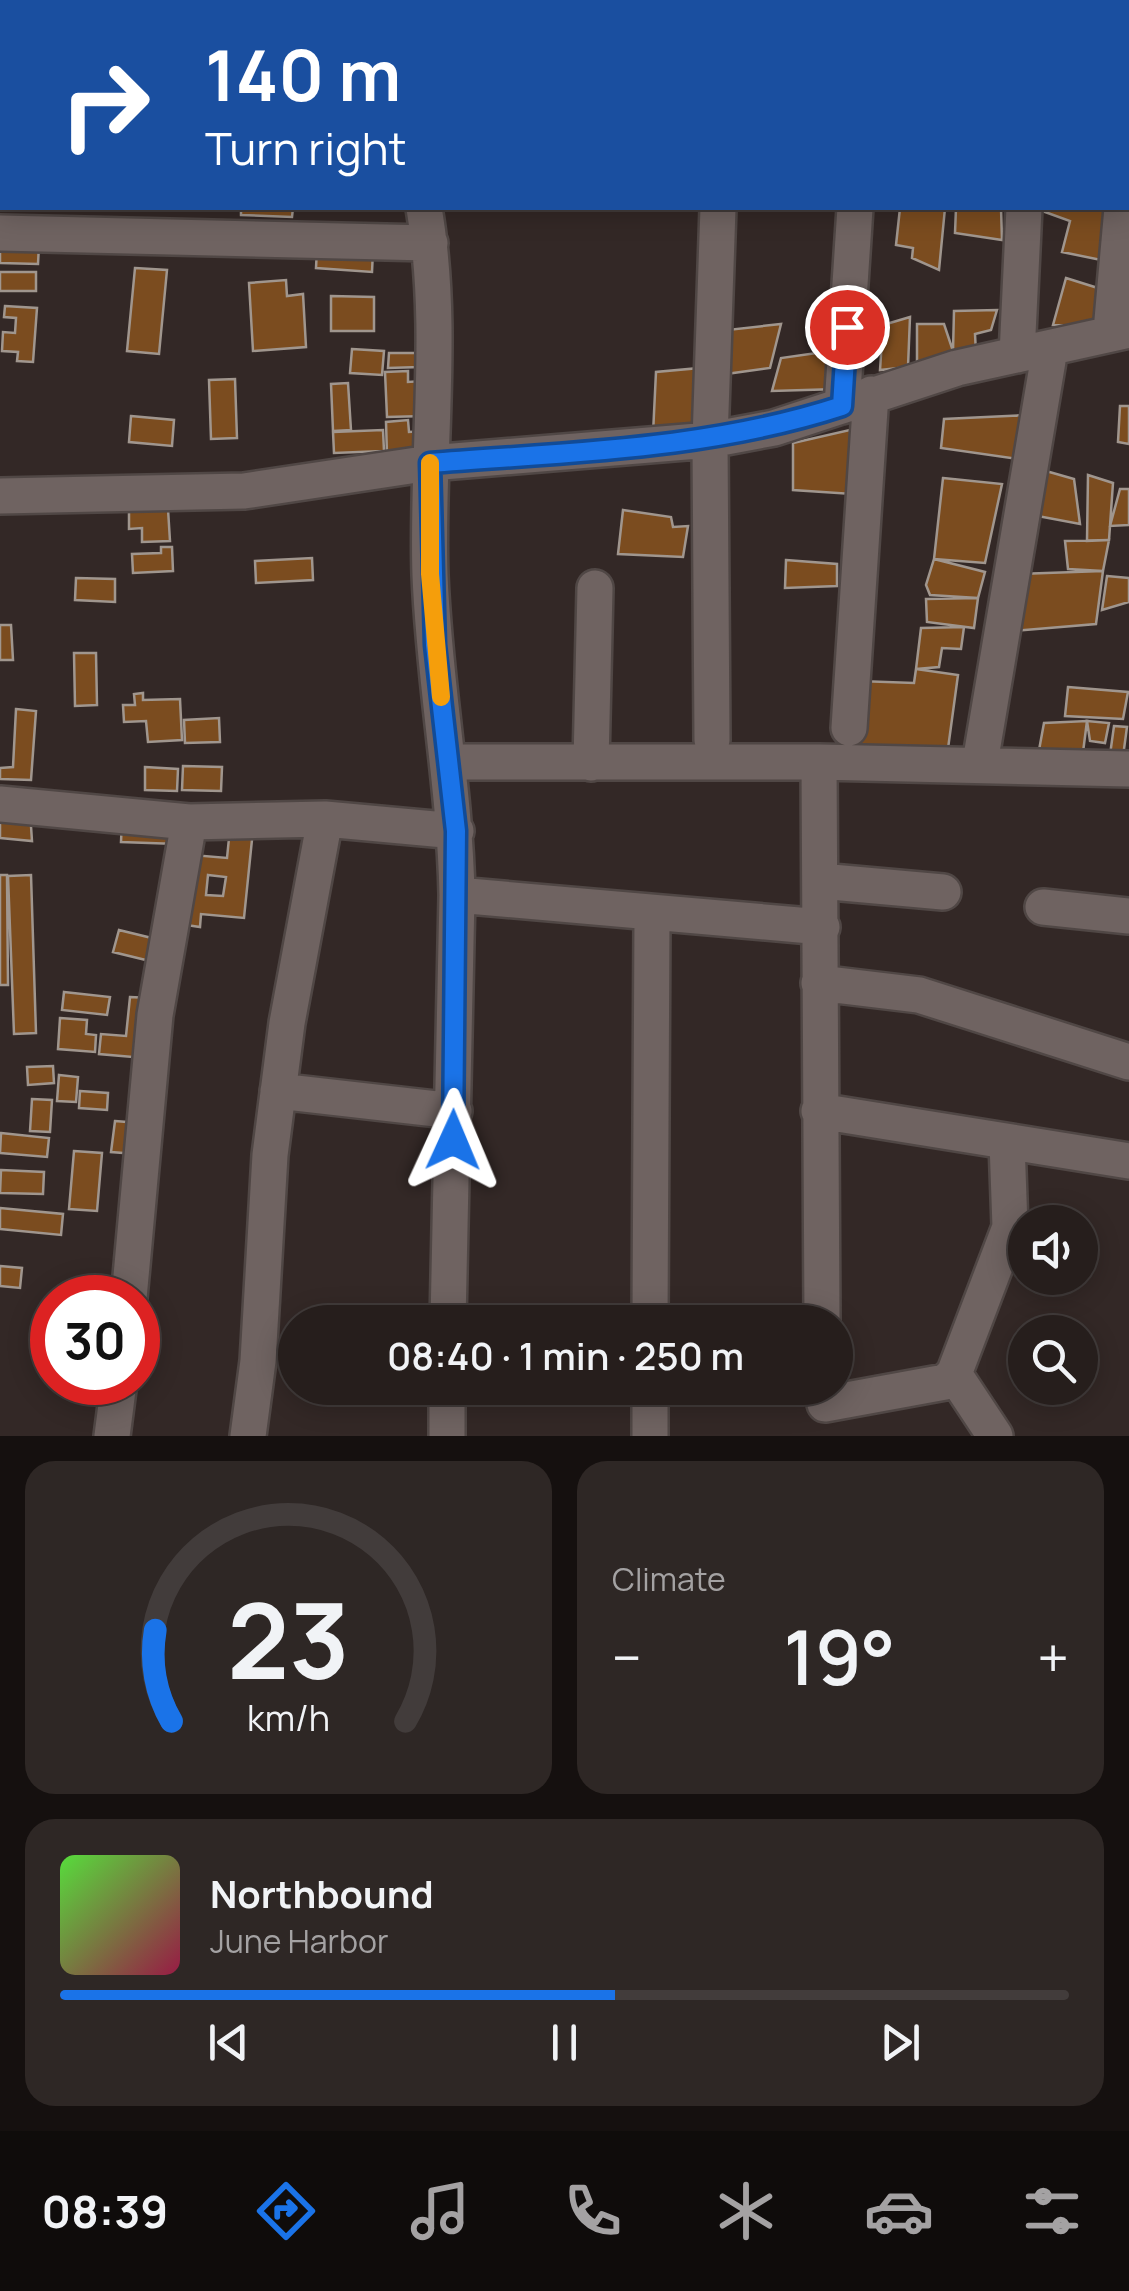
<!DOCTYPE html>
<html lang="en">
<head>
<meta charset="utf-8">
<style>
  body { margin:0; font-family:Manrope,sans-serif; background:#2e2725; color:#f1f3f6; height:100vh; display:flex; flex-direction:column; font-size:38px; white-space:nowrap }
  * { box-sizing:border-box; margin:0 }
  p { font-size:32px; color:#a4a2a3 }
  .icon { flex:none; width:55px; height:55px; fill:none; stroke:currentColor; stroke-width:2; stroke-linecap:round; stroke-linejoin:round }
  .map { position:relative; height:1436px; overflow:hidden }
  .details { display:flex; flex-direction:column; gap:25px; padding:25px; background:#15100f; flex:1 }
  .details>* { flex:none }
  .guide { position:absolute; left:0px; top:0px; width:1130px; height:210px; box-shadow:0 5px 25px #0003,0 0 0 2px #423c3b; background:#1a4fa0; color:#fff; overflow:hidden }
  .tools { position:absolute; left:1008px; top:1205px; display:grid; gap:20px }
  .tools a { display:grid; place-items:center; width:90px; height:90px; border-radius:50%; background:#261e1c; box-shadow:0 5px 25px #0003,0 0 0 2px #423c3b; font-size:50px }
  .speed { position:absolute; left:30px; top:1275px; display:flex; gap:20px; font-size:50px; font-weight:700; text-align:center }
  .speed>* { display:grid; place-content:center; width:130px; height:130px; border-radius:50%; background:#261e1c; box-shadow:0 5px 25px #0003,0 0 0 2px #423c3b; line-height:1 }
  .speed .limit { border:15px solid #d22; background:#fff; color:#111 }
  .pin { position:absolute; display:grid; place-items:center; width:85px; height:85px; color:#fff; margin:-42px; border:5px solid #fff; border-radius:50%; box-shadow:0 2px 10px #0007 }
  .me { position:absolute; width:110px; margin:-55px; rotate:1deg; stroke-linejoin:round; filter:drop-shadow(0 0 8px #0008) }
  .turn { display:flex; align-items:center; gap:35px; height:210px; padding:0 40px; font-size:45px }
  .turn .icon { width:130px; height:130px; stroke-width:2.5 }
  .turn b { display:block; font-size:70px; line-height:85px }
  .big { font-size:75px; font-weight:600; line-height:1.1 }
  .details .tile { flex:1; display:flex; flex-direction:column; justify-content:center; gap:15px; min-width:0; padding:0 35px; border-radius:30px; background:#2e2725 }
  .details .dial { align-items:center; gap:0 }
  .dial svg { height:260px; overflow:visible; fill:none; stroke:#423c3b; stroke-width:7; stroke-linecap:round; text-anchor:middle }
  .dial text { fill:#f1f3f6; stroke:none }
  .song { display:flex; align-items:center; gap:30px }
  .cover { width:120px; height:120px; border-radius:15px; background:linear-gradient(135deg,hsl(110 70% 55%),hsl(340 70% 35%)) }
  .played { height:10px; border-radius:5px; background:linear-gradient(90deg,#1a73e8 55%,#423c3b 55%) }
  .keys { display:flex; justify-content:space-around; direction:ltr }
  .heat { display:flex; justify-content:space-between; align-items:center; font-size:55px; direction:ltr }
  .details .tiles { flex:1; display:grid; gap:25px; grid-template-columns:1fr 1fr }
  .tile:last-child { grid-column:span 2 }
  .trip { position:absolute; left:278px; top:1305px; width:575px; height:100px; border-radius:50px; background:#261e1c; box-shadow:0 5px 25px #0003,0 0 0 2px #423c3b; font-weight:600; line-height:100px; text-align:center }
  .tab-bar { display:flex; height:160px; justify-content:space-around; align-items:center; background:#0f0c0b; color:#a4a2a3 }
  .tab-bar .icon { width:70px; height:70px }
  .tab-bar .on { color:#1a73e8 }
  .tab-bar b { font-size:45px; color:#f1f3f6 }
  .map>svg:first-child { display:block }
  .building { fill:#7b4c1f; stroke:#a0968e; stroke-width:2.5; fill-rule:evenodd }
  .lines { fill:none; stroke-linecap:round; stroke-linejoin:round }
  .minor-casing { stroke:#504745; stroke-width:40 }
  .minor { stroke:#6f6361; stroke-width:35 }
  .route-casing { stroke:#114b97; stroke-width:25 }
  .route { stroke:#1a73e8; stroke-width:18 }
  .slow { stroke:#f59e0b; stroke-width:18 }
</style>
</head>
<body>
<div class="map">
<svg width="1129" height="1436" viewBox="0 0 1129 1436">
  <rect width="100%" height="100%" fill="#332826"/>
  <path class="building" d="M241 208H293L292 217 241 215Z
    M900 208H945L939 270 912 258 913 248 896 245Z
    M956 208H1001L1002 240 955 233Z
    M1034 208H1110L1106 261 1062 252 1070 221Z
    M0 244 39 245 38 264 0 263Z
    M317 248 373 251 372 272 316 268Z
    M135 268 167 270 159 354 127 351Z
    M0 272H36V291H0Z
    M1066 278 1101 289 1100 327 1053 325Z
    M286 280 287 296 303 294 306 347 253 351 249 283Z
    M331 296 374 297V331H331Z
    M5 306 37 308 33 362 17 361 18 352 2 351 3 332 15 333 16 318 4 317Z
    M997 310 991 330 975 334 976 353 953 351 954 311Z
    M910 317 908 367 880 370 883 325Z
    M781 324 770 368 726 374 727 330Z
    M917 324H944L953 351 917 371Z
    M352 349 384 351 382 375 350 373Z
    M838 350V389L772 391 781 358Z
    M389 353H421L420 367 388 368Z
    M700 368 692 435 653 434 656 372Z
    M408 371V382L423 381 425 416 387 417 385 372Z
    M235 379 237 438 211 439 209 380Z
    M348 383 351 430 333 431 331 384Z
    M1120 406H1129V444L1118 442Z
    M1028 415 1018 459 941 448 944 419Z
    M131 416 174 420 172 446 129 442Z
    M408 420 409 432 425 431 426 453 387 455 386 422Z
    M854 429 852 494 793 490V443Z
    M383 430 384 451 334 453 333 432Z
    M1039 469 1074 479 1080 524 1027 514Z
    M1088 475 1113 483 1109 540 1087 541Z
    M943 478 1002 484 985 563 934 559Z
    M1120 489H1129V525L1110 526Z
    M168 509 170 541 142 542V528L129 529V511Z
    M623 510 671 517 673 527 688 526 683 557 618 554Z
    M1109 540 1103 571 1068 569 1065 541Z
    M161 547H172L173 571 133 573 132 554 161 553Z
    M312 558 313 580 256 583 255 561Z
    M934 559 985 572 978 598 930 595 926 585Z
    M786 560 837 564V586L785 588Z
    M1103 571 1096 624 1012 631 1018 574Z
    M1107 576 1129 578V602L1102 610Z
    M76 578 115 579V602L75 600Z
    M978 598 974 628 927 622 926 599Z
    M0 625H11L13 660H0Z
    M964 627 961 649 942 648 939 667 916 669 921 628Z
    M74 653H96L97 705 75 706Z
    M916 669 958 675 947 756 845 746 859 681 914 683Z
    M1068 687 1128 692 1123 719 1065 716Z
    M143 693V700L180 699 182 740 148 742 146 721 124 722 123 705H135L134 694Z
    M16 709 36 711 31 780 0 779V768L13 767Z
    M219 718 220 742 185 743 184 720Z
    M1087 721 1082 760 1037 761 1044 723Z
    M1087 721 1109 723 1105 743 1090 741Z
    M1114 726 1127 727 1122 764 1109 762Z
    M183 766 222 767 221 791 182 790Z
    M145 767 178 769 177 791 145 790Z
    M30 811 32 841 0 838V814Z
    M122 820 178 822 177 844 121 842Z
    M230 828 253 830 244 918 201 914 200 927 186 925 193 855 227 858ZM208 875 226 877 223 896 206 895Z
    M0 875H7L8 985H0Z
    M31 875 36 1033 14 1034 8 876Z
    M119 930 164 941 158 963 113 952Z
    M64 992 110 997 107 1015 62 1010Z
    M130 997 149 998 144 1058 99 1054 101 1034 126 1036Z
    M60 1018 87 1020 86 1034 96 1035 95 1052 58 1049Z
    M53 1066 54 1083 28 1085 27 1067Z
    M59 1075 78 1077 76 1102 57 1101Z
    M80 1091 108 1093 107 1110 79 1108Z
    M32 1099 52 1100 50 1132 30 1131Z
    M115 1121 139 1123 136 1154 111 1152Z
    M1 1133 49 1138 47 1157 0 1153Z
    M74 1151 102 1153 97 1211 69 1209Z
    M1 1170 44 1172 43 1194 0 1193Z
    M0 1208 63 1214 61 1235 0 1229Z
    M0 1266 22 1268 20 1288 0 1286Z"/>
  <g class="lines">
    <defs>
      <path id="minor" d="M389 2V0
        M764 2 765 0
        M957 2V0
        M1088 2 1089 0
        M1128 53 1129 52
        M1128 149 1129 132
        M424 208C445 328 426 453 430 575 434 682 455 788 457 895L448 1322
        M0 233 430 243
        M1111 331 1122 208
        M1017 355 1024 208
        M842 406 855 208
        M0 496 244 491 430 463 710 440 774 428 957 368 1129 330
        M849 728 871 394
        M712 740 710 440 718 208
        M449 762H819L822 1322
        M819 762 1129 769
        M591 763 595 588
        M980 763 1050 349
        M0 804 189 822 325 819 456 831
        M820 881 943 892
        M457 895 822 927
        M1043 907 1129 916
        M819 983 919 995 1129 1062
        M278 1091 454 1111
        M819 1111 1129 1161
        M129 1298 155 1015 189 822
        M650 1322 652 916
        M954 1374 995 1436
        M650 1388V1436
        M825 1404 945 1382 954 1374 1010 1227 1007 1142
        M112 1436 119 1382
        M248 1436 258 1361 270 1155 287 1023 325 819
        M447 1436V1388"/>
    </defs>
    <use href="#minor" class="minor-casing"/>
    <use href="#minor" class="minor"/>
  </g>
  <g class="lines">
    <defs>
      <path id="route" d="M453 1140 456 831 435 645 430 463C569 452 707 450 842 406L847 327"/>
    </defs>
    <use href="#route" class="route-casing"/>
    <use href="#route" class="route"/>
    <path class="slow" d="M430 463V574L441 697"/>
  </g>
</svg>
<div class="tools">
<a><svg class="icon" aria-label="sound" viewBox="0 0 24 24"><path d="M4 9h4l5-4v14l-5-4H4zM17 9q2 3 0 6"/></svg></a>
<a><svg class="icon" aria-label="search" viewBox="0 0 24 24"><circle cx="10" cy="10" r="6"/><path d="M15 15l6 6"/></svg></a>
</div>
<div class="speed"><div class="limit">30</div></div>
<div class="pin" style="left:847px;top:327px;background:#d93025"><svg class="icon" aria-label="arrive" viewBox="0 0 24 24"><path d="M6 21V4h12l-3 4 3 4H6"/></svg></div>
<svg class="me" style="left:453px;top:1140px" viewBox="-20 -20 40 40"><path d="M0-17L14 15 0 8-14 15z" fill="#1a73e8" stroke="#fff" stroke-width="4"/></svg>
<div class="trip">08:40 · 1 min · 250 m</div>
<div class="guide">
<div class="turn"><svg class="icon" aria-label="right" viewBox="0 0 24 24"><path d="M7 20v-9h11M14 6l5 5-5 5"/></svg><div><b>140 m</b>Turn right</div></div>
</div>
</div>
<section class="details">
<div class="tiles">
<div class="tile dial"><svg viewBox="0 0 100 80">
<path d="M14 69A42 42 0 1 1 86 69"/>
<path d="M14 69A42 42 0 0 1 9 41" stroke="#1a73e8"/>
<text x="50" y="56" font-size="32" font-weight="700">23</text>
<text x="50" y="72" font-size="11">km/h</text>
</svg></div>
<div class="tile"><p>Climate</p>
<div class="heat"><a>−</a><b class="big">19°</b><a>+</a></div>
</div>
<div class="tile">
<div class="song"><i class="cover"></i><div><b>Northbound</b><p>June Harbor</p></div></div>
<div class="played"></div>
<div class="keys"><svg class="icon" aria-label="previous" viewBox="0 0 24 24"><path d="M18 5L8 12l10 7zM5 5v14"/></svg><svg class="icon" aria-label="pause" viewBox="0 0 24 24"><path d="M8 5v14M16 5v14"/></svg><svg class="icon" aria-label="next" viewBox="0 0 24 24"><path d="M6 5l10 7-10 7zM19 5v14"/></svg></div>
</div>
</div>
</section>
<nav class="tab-bar">
<b>08:39</b>
<svg class="icon on" aria-label="directions" viewBox="0 0 24 24"><path d="M12 3l9 9-9 9-9-9zM9 14v-3h6M13 9l2 2-2 2"/></svg>
<svg class="icon" aria-label="music" viewBox="0 0 24 24"><path d="M9 18V5l10-2v13"/><circle cx="6" cy="18" r="3"/><circle cx="16" cy="16" r="3"/></svg>
<svg class="icon" aria-label="phone" viewBox="0 0 24 24"><path d="M5 4h4l2 5-3 2q2 4 5 5l2-3 5 2v4C11 20 4 13 5 4z"/></svg>
<svg class="icon" aria-label="climate" viewBox="0 0 24 24"><path d="M12 3v18M4 7l16 10M4 17L20 7"/></svg>
<svg class="icon" aria-label="car" viewBox="0 0 24 24"><path d="M5 17H2v-5l4-1 3-4h7l3 4 3 1v5h-3M9 17h6M6 11h13"/><circle cx="7" cy="17" r="2"/><circle cx="17" cy="17" r="2"/></svg>
<svg class="icon" aria-label="filters" viewBox="0 0 24 24"><path d="M4 7h16M4 17h16"/><circle cx="9" cy="7" r="2"/><circle cx="15" cy="17" r="2"/></svg>
</nav>
</body>
</html>
